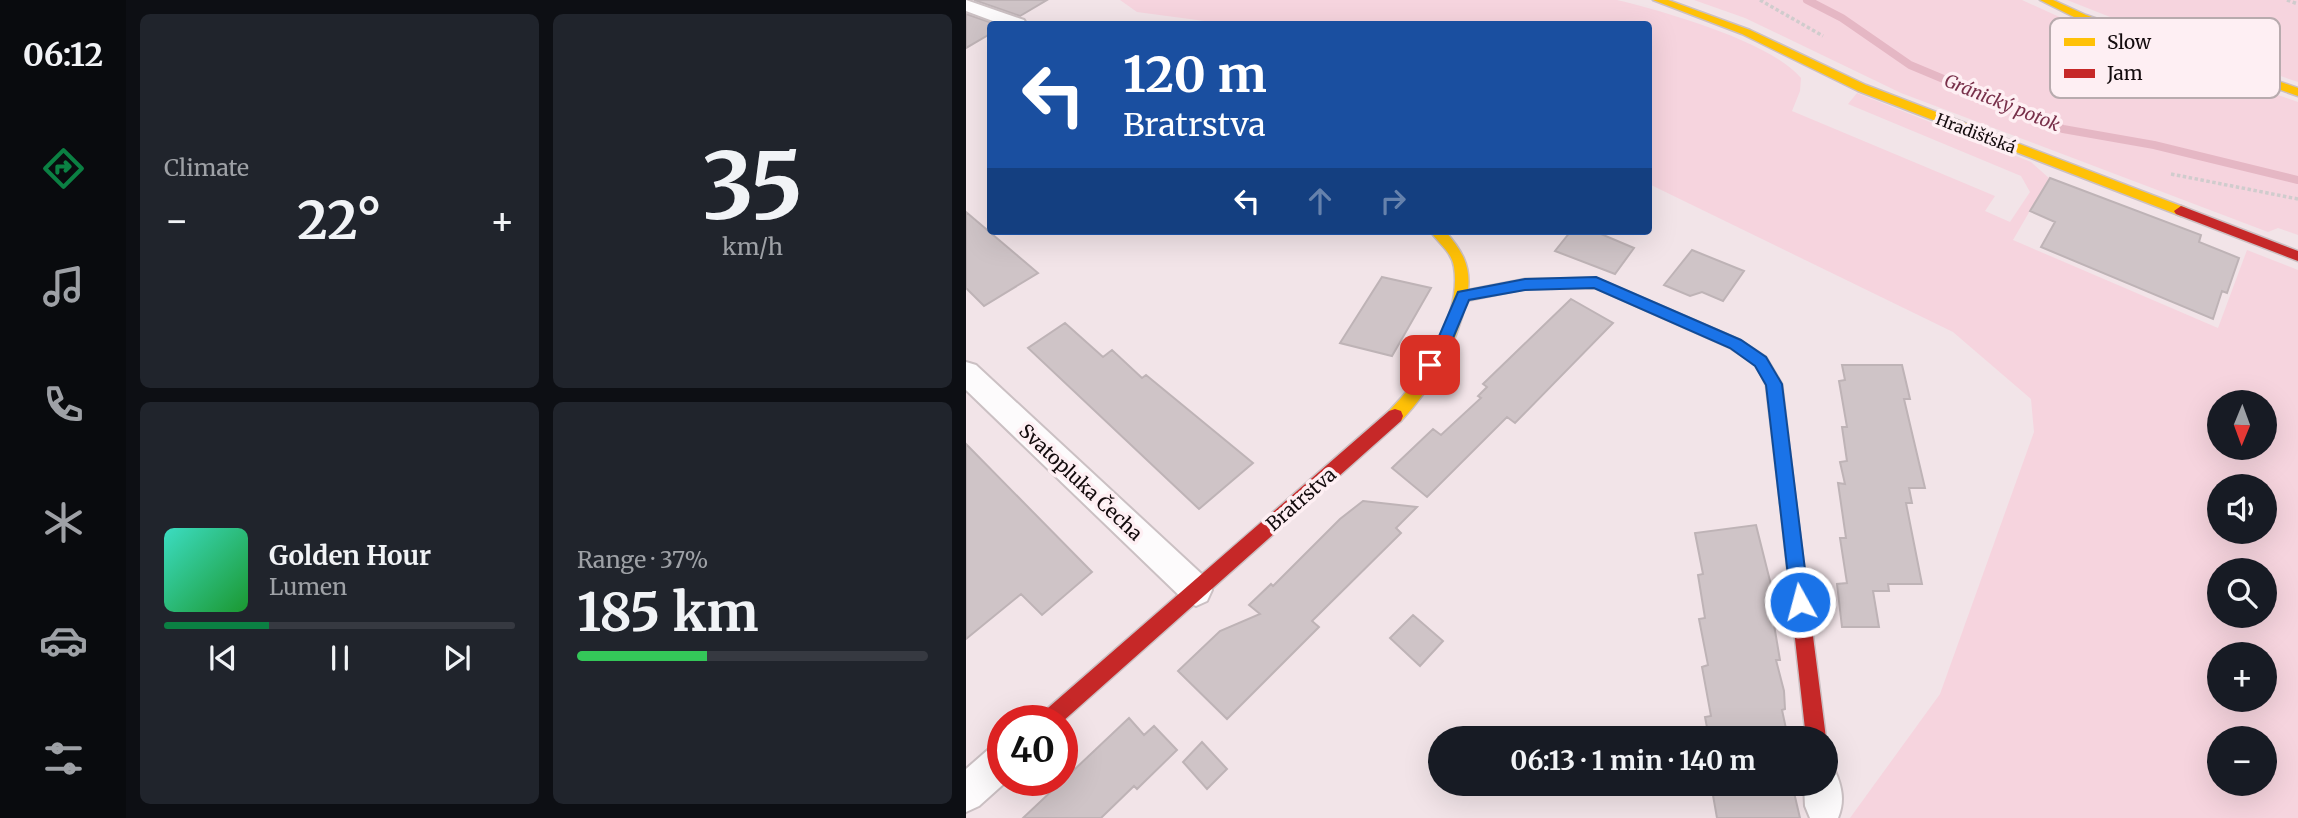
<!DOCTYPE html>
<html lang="en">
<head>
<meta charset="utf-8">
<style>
  body { margin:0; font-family:Merriweather,serif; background:#20242c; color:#f1f3f6; height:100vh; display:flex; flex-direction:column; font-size:26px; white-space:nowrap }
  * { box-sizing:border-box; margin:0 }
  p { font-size:23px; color:#9ea1a6 }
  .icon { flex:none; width:38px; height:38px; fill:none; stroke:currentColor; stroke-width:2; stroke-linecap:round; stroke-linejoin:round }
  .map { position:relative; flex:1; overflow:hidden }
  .details { display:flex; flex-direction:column; gap:14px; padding:14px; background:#0d0f14; width:840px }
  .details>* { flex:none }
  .guide { position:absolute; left:21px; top:21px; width:665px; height:214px; border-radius:7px; box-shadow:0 7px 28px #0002; background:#1a4fa0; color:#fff; overflow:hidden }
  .needle { width:46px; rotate:181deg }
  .fabs { position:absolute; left:1241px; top:390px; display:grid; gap:14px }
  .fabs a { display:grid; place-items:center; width:70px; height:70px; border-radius:50%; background:#171b24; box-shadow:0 7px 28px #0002; font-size:35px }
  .speed { position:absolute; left:21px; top:705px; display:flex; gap:14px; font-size:35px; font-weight:700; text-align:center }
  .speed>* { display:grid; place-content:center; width:91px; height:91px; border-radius:50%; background:#171b24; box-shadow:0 7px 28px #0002; line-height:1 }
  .speed .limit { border:10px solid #d22; background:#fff; color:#111 }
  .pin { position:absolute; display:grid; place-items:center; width:60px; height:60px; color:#fff; margin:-30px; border-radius:14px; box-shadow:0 4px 10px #0006 }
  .me { position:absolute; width:77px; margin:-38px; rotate:353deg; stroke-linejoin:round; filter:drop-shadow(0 0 5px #0008) }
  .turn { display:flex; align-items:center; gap:24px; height:147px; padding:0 21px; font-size:32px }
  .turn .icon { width:91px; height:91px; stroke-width:2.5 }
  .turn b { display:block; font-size:49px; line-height:60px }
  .lanes { display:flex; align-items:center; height:66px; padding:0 21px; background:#0003; justify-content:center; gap:35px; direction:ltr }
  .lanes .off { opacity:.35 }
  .big { font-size:52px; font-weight:700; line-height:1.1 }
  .details .widget { flex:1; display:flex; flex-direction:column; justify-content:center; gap:10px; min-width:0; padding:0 24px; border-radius:10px; background:#20242c }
  .details .dial { align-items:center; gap:0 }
  .dial b { font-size:91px; line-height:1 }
  .song { display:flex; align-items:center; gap:21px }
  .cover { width:84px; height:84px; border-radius:10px; background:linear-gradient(135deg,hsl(170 70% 55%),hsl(130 70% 35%)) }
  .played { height:7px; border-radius:4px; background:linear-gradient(90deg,#0b8043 30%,#363941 30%) }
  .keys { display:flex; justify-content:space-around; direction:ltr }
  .heat { display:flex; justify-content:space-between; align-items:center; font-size:38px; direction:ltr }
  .charge { height:10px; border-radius:5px; background:linear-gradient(90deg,#34c759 37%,#363941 0) }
  .details .tiles { flex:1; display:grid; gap:14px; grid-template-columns:repeat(2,1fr) }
  .trip { position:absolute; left:462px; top:726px; width:410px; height:70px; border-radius:35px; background:#171b24; box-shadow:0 7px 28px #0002; font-weight:700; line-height:70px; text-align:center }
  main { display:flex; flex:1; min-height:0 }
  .dock { display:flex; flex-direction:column; width:126px; justify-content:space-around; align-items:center; background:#090b0e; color:#9ea1a6 }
  .dock .icon { width:49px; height:49px }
  .dock .current { color:#0b8043 }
  .dock b { font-size:32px; color:#f1f3f6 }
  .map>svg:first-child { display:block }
  .green { fill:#f6d4de; fill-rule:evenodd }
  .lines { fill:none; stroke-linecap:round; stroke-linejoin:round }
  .stream { stroke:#e5b7c4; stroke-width:8 }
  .building { fill:#cfc4c7; stroke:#beb3b6; stroke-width:2 }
  .street-casing { stroke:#cbc0c3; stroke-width:4 }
  .slow-casing { stroke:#cbc0c3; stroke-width:3 }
  .jam-casing { stroke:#cbc0c3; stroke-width:3 }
  .path { stroke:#d0cccd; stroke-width:3.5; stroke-dasharray:3.5 2.5; stroke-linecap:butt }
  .street { fill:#fdfbfc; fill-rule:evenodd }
  .slow { fill:#ffc107; fill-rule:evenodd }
  .jam { fill:#c62828; fill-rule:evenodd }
  .route { fill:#1a73e8; stroke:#114b97; stroke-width:2 }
  .labels { text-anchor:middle; stroke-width:7; stroke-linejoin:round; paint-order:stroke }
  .far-street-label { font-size:16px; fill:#130b0d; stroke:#feeff3 }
  .far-water-label { font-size:18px; font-style:italic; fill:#78304a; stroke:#feeff3 }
  .street-label { font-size:19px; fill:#130b0d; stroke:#feeff3 }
  .key { fill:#feeff3; stroke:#b8abae; stroke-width:2 }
  .key-label { font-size:19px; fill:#130b0d }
</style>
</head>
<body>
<main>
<nav class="dock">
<b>06:12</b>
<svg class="icon current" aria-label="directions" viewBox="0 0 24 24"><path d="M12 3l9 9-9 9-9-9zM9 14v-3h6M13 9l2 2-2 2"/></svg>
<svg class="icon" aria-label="music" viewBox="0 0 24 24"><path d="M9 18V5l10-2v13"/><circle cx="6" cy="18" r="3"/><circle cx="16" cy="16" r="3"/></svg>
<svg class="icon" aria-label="phone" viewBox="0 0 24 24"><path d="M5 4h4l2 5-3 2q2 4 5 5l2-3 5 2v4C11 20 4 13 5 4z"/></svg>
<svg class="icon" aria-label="climate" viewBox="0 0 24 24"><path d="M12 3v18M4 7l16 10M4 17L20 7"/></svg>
<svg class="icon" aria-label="car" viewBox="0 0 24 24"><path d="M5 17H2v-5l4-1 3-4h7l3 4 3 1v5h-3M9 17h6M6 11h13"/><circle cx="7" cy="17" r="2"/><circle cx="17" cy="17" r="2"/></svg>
<svg class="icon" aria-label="filters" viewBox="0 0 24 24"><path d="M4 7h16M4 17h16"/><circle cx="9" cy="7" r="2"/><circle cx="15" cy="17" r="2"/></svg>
</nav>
<section class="details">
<div class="tiles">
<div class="widget"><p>Climate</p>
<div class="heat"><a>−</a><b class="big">22°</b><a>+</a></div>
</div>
<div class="widget dial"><b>35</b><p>km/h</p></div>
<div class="widget">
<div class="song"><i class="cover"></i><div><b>Golden Hour</b><p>Lumen</p></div></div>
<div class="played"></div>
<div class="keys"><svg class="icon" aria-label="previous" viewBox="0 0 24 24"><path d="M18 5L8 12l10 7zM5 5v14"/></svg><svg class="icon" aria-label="pause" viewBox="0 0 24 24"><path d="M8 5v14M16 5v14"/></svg><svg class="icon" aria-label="next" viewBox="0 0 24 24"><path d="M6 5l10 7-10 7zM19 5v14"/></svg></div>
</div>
<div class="widget"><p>Range · 37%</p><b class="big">185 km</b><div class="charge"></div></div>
</div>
</section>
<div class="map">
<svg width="1332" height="818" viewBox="0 0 1332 818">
  <rect width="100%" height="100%" fill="#f2e4e8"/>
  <path class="green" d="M154 0H651C697 11 806 42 835 78L834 91 826 111 1029 196 1019 211 1044 222 1064 192 1055 176 882 104 891 93 1065 162 1083 178 1047 240 1252 328 1281 250 1332 270V818H884L974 694 1068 432 1065 399 987 332 683 184 682 24H261L171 12ZM1253 402H1298V448H1253ZM1253 486H1298V532H1253ZM1253 570H1298V616H1253ZM1253 654H1298V700H1253ZM1253 738H1298V784H1253Z
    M728 0H1056L1120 29 1332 102V235L1312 228 1302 232 935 93 779 18Z
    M1101 0H1332V82L1208 40 1194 28H1172Z"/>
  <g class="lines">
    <path class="stream" d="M841 0 876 18 944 65 1097 129 1188 145 1332 180"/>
  </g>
  <path class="building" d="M8 0H81L54 16Z
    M0 14 29 24H24V34L0 48Z
    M1084 178 1235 235 1233 242 1273 258 1261 293 1256 291 1247 319 1075 247 1089 222 1064 211Z
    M0 212 72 273 18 306 0 288Z
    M605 231H628L668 248 649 274 589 251Z
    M726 250 778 271 757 301 736 292 724 296 698 285Z
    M416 277 465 288 426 356 374 343Z
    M605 299 647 323 549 423 541 417 461 497 426 468 467 429 475 435 515 398 512 396 521 387 517 384Z
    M99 323 137 357 146 350 176 378 180 375 287 463 233 509 62 348Z
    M876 365H936L944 399H938L959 488H943L946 503H940L956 584H922L923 591H907L913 627H876L871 584 881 583 874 538H880L872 483 879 484 874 462 881 461 876 427H881L873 381 879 380Z
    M0 444 126 572 76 615 55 594 0 639Z
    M397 501 451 507 430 528 435 533 346 621 353 627 261 719 212 671 254 631 294 614 283 605 305 584 307 586 374 519Z
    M790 525 808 597 810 613H806L814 660H810L818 691 819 709 816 710 822 738H743L739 717 745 716 736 667 742 665 733 619 739 618 732 575 737 574 729 533Z
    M447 615 477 641 454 666 424 638Z
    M163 718 178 735 188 726 211 750 171 789 168 786 135 818H57Z
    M236 742 261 769 241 789 217 762Z
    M745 784H826L834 818H751Z"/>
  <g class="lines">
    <defs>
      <path id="street" d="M0 0 58 20 60 24H35L0 11Z
        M0 362 10 365 241 579 246 590 241 601 230 606 219 601 0 390Z
        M37 743V780H42L13 806 0 812V769L24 748Z
        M859 767 869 771C876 787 879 801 872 818H844L839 806 838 784H859Z"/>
      <path id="slow" d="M687 0H702L784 30 900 85 1220 208 1222 211 1215 216 1210 214 892 91 776 34Z
        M1074 0H1087L1120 15 1332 88V96L1112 19Z
        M464 231H479C495 249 505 265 502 290L559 279 630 278 774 340 800 357 816 384 830 503 828 508 822 511 816 508 814 503 800 385 790 365 764 348 629 288 559 289 500 301C491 345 466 388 435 421L429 423 423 421 421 416 423 411C456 378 496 315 488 267 486 252 472 243 464 231Z"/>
      <path id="jam" d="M1215 206 1332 251V261L1210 214 1208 211Z
        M429 409 435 411 437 416 435 421 96 722 72 721 75 714 423 411Z
        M822 495 828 498 830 503 860 738 859 740 840 738 814 503 816 498Z"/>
    </defs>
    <use href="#street" class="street-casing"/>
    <use href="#slow" class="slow-casing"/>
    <use href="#jam" class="jam-casing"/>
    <path class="path" d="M794 0 857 36
      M1321 0 1332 4
      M1205 174 1332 199"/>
    <use href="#street" class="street"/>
    <use href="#slow" class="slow"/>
    <use href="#jam" class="jam"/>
  </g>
  <path class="route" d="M630 277 775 340 800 357 816 384 843 602 841 609 834 611 828 609 825 602 800 385 789 366 764 348 628 288 559 290 503 300 485 343 470 370H459L456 365 471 341 492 292 559 279Z"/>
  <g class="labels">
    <g class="far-street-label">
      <text transform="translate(1010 133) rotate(21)" y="6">Hradišťská</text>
    </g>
    <g class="far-water-label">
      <text transform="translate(1036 103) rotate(22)" y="6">Gránický potok</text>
    </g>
    <g class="street-label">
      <text transform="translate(115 482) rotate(43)" y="7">Svatopluka Čecha</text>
      <text transform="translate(335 499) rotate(-41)" y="7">Bratrstva</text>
    </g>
  </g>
  <rect x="1084" y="18" width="230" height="80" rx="10" class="key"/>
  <rect x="1098" y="38" width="31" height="8" fill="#ffc107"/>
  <rect x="1098" y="69" width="31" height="9" fill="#c62828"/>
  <g class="key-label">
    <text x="1141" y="49">Slow</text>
    <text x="1141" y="80">Jam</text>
  </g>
</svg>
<div class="fabs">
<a><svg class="needle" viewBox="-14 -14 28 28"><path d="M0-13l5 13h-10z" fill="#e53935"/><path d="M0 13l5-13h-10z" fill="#9ea1a6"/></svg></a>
<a><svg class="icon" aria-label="sound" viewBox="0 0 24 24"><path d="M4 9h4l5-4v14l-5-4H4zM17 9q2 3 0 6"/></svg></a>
<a><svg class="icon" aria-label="search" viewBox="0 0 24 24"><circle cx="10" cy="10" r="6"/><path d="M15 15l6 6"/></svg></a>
<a>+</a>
<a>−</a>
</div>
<div class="speed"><div class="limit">40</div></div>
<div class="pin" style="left:464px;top:365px;background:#d93025"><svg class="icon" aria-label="arrive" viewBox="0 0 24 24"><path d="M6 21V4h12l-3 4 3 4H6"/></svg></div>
<svg class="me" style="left:834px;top:602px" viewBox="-20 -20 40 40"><circle r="17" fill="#1a73e8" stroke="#fff" stroke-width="3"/><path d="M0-11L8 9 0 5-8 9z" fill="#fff"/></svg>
<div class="trip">06:13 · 1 min · 140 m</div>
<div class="guide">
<div class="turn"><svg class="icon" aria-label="left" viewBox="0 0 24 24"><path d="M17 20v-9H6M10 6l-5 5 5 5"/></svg><div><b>120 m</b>Bratrstva</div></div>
<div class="lanes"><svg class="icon" aria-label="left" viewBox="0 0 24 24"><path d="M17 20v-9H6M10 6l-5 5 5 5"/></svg><svg class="icon off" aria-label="ahead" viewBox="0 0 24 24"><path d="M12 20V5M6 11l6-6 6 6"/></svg><svg class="icon off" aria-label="right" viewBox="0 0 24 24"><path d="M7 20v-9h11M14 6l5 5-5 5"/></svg></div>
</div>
</div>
</main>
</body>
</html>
